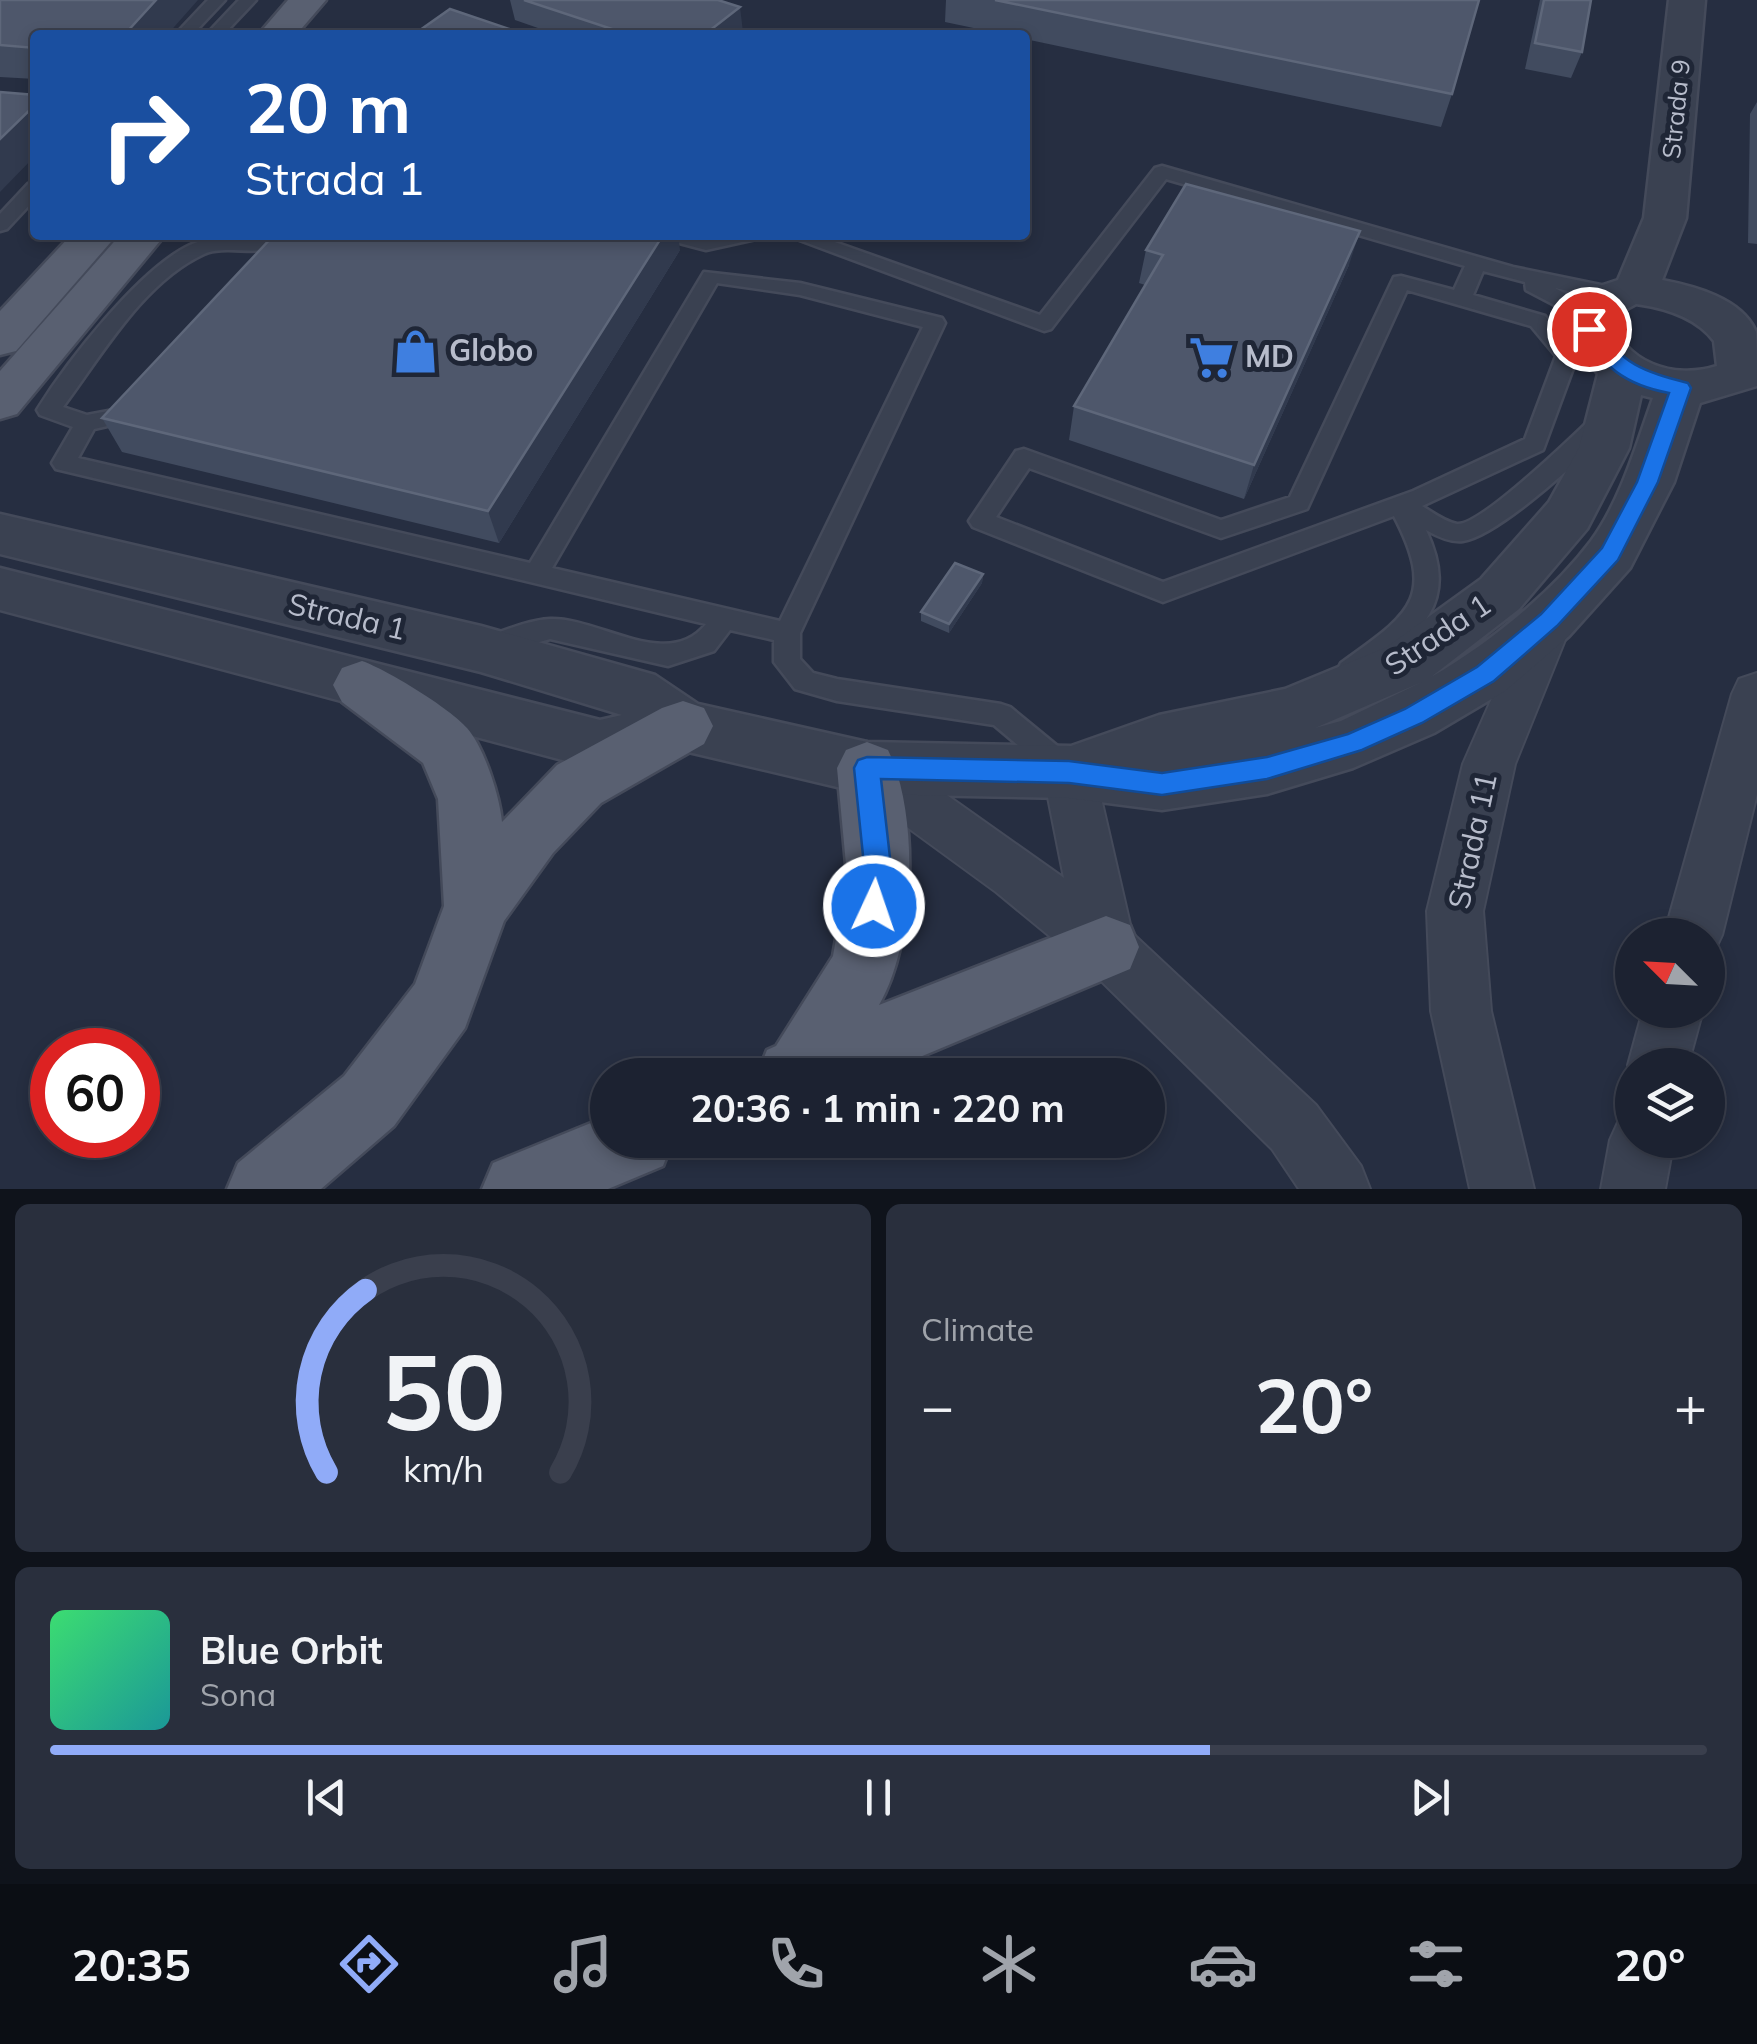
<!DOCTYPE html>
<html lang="en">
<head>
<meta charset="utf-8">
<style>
  body { margin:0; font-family:Mulish,sans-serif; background:#292f3d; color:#f1f3f6; height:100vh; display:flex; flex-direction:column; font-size:38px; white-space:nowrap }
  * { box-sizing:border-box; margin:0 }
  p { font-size:32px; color:#a0a4ab }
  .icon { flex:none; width:55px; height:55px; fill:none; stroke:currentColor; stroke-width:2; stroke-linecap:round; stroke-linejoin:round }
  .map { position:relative; height:1189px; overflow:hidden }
  .panel { display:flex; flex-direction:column; gap:15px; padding:15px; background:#0f131b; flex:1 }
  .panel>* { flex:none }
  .top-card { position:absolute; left:30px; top:30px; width:1000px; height:210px; border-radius:10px; box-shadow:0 5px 15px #0003,0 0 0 2px #3a3f4d; background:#1a4fa0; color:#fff; overflow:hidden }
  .needle { width:65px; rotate:294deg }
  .fabs { position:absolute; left:1615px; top:918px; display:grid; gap:20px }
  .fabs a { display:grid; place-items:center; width:110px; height:110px; border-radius:50%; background:#1c2231; box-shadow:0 5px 15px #0003,0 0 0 2px #3a3f4d; font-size:50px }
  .speed { position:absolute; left:30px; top:1028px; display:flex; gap:20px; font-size:50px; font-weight:700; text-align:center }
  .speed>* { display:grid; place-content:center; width:130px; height:130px; border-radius:50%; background:#1c2231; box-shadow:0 5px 15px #0003,0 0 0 2px #3a3f4d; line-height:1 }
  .speed .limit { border:15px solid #d22; background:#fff; color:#111 }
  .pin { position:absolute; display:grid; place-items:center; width:85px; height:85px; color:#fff; margin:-42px; border:5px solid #fff; border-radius:50%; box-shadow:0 2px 10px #0007 }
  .me { position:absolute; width:110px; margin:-55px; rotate:3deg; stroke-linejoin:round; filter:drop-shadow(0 0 8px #0008) }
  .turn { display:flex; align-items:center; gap:35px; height:210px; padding:0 50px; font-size:45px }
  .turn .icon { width:130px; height:130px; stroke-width:2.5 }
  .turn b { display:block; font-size:70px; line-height:85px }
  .big { font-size:75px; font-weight:700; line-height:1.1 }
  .panel .widget { flex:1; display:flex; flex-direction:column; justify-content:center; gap:15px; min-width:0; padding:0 35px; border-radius:15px; background:#292f3d }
  .panel .dial { align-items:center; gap:0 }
  .dial svg { height:260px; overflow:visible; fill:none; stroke:#3a3f4d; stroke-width:7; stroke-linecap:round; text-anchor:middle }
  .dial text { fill:#f1f3f6; stroke:none }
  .song { display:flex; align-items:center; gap:30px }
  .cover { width:120px; height:120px; border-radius:15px; background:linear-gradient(135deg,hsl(140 70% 55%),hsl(180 70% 35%)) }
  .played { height:10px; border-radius:5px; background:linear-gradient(90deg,#90abf8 70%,#3a3f4d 70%) }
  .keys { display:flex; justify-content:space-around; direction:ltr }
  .heat { display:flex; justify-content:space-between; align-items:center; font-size:55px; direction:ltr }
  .panel .tiles { flex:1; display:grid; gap:15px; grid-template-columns:1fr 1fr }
  .widget:last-child { grid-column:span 2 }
  .trip { position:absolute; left:590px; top:1058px; width:575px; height:100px; border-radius:50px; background:#1c2231; box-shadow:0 5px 15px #0003,0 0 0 2px #3a3f4d; font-weight:700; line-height:100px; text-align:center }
  .tabs { display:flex; height:160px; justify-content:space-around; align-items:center; background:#0b0e14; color:#a0a4ab }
  .tabs .icon { width:70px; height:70px }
  .tabs .selected { color:#90abf8 }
  .tabs b { font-size:45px; color:#f1f3f6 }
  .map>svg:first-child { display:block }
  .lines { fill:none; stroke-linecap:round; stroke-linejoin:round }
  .service-casing { stroke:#444a5a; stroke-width:5 }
  .minor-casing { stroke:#444a5a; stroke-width:4 }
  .tertiary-casing { stroke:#444a5a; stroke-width:5 }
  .primary-casing { stroke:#444a5a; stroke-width:5 }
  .service { fill:#3a4151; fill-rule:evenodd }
  .minor { fill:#3a4151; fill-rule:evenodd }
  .tertiary { fill:#3a4151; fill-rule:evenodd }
  .primary { fill:#596071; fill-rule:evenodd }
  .wall { fill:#414b5f }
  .shaded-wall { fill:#313a4e }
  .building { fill:#4e576b; stroke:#5e677a; stroke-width:2.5 }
  .route { fill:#1a73e8; stroke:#114b97; stroke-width:2.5 }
  .labels { text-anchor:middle; stroke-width:10; stroke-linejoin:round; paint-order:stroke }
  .far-street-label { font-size:25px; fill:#b7bccb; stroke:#1f2636 }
  .poi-label { font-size:30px; font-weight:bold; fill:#b7bccb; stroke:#1f2636; text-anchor:start }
  .street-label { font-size:30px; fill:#b7bccb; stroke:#1f2636 }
</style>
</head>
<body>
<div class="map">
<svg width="1757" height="1189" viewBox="0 0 1757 1189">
  <rect width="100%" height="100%" fill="#262e41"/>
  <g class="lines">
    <defs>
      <path id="service" d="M208 0H225L192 35H175Z
        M239 0H256L223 35H206Z
        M1162 166 1513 267 1620 289 1623 294 1613 301 1555 288 1596 311 1599 316 1589 323 1526 290 1525 282 1483 271 1473 295 1545 316 1578 355 1543 450 1422 506C1432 512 1445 522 1457 524 1481 526 1576 433 1597 413H1613L1616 419C1596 449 1498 536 1463 541 1451 543 1437 536 1426 530 1462 607 1416 636 1359 679L1350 682 1341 679 1337 671 1341 663C1407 615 1438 600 1394 516L1163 602 973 527 969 521 1016 451 1024 449 1221 520 1290 497 1394 277 1401 276 1454 290 1465 266 1166 179 1051 329 1044 331 786 235H815L1040 315 1155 168ZM1407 290 1531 326 1556 356 1525 439 1413 491 1163 582 996 517 1029 468 1221 538 1307 509Z
        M35 182V199L7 229 0 231V214L28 184Z
        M661 235H759L756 239 706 250 664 239Z
        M243 236 269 238 279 244C263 258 226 244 204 254 143 282 102 355 63 407L87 415 119 409 133 398 144 406 134 420 94 429 78 458 530 563 704 272 800 283 942 318 945 323 800 633V659L813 673 837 679 1001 704 1010 707 1072 758 1076 766 1072 774 1062 778 1052 774 994 725 837 701 795 689 774 662V640L730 630 714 651 668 666 550 639 490 656 481 653 477 646 481 639C501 632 528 620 550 619 598 617 668 672 706 624L56 469 52 463 73 427 40 415 37 410C67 362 139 269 190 245 206 238 225 236 243 236ZM717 283 800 295 923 327 780 621 552 568Z"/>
      <path id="minor" d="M1549 601 1566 607 1573 620 1515 764 1483 911 1491 1011 1534 1189H1470L1431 1011 1427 911 1463 764 1532 607Z
        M1757 673V794L1722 935 1713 954 1708 956V935H1664L1732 694 1739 679Z
        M867 746 886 752 1064 878 1043 772 1050 756 1069 749 1088 756 1095 772 1132 933 1316 1105 1361 1166 1370 1189H1299L1272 1149 1086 966 996 892 848 784 841 768 848 752Z
        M1643 1010H1703L1688 1065H1632V1077L1628 1065Z
        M1632 1112V1140H1674L1665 1189H1601L1610 1140 1620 1118Z"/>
      <path id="tertiary" d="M1669 0H1705L1686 218 1662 280C1693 286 1742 298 1756 332 1757 346 1757 371 1757 386L1700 403 1674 482 1630 568 1569 636 1505 691 1434 733 1353 768 1267 794 1162 810 1069 798 867 794 680 750 600 770 0 610V568L600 720 622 715 481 672 0 554V514L481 626 655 675 698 704 867 742 1071 746 1159 715 1285 689 1387 647 1481 579 1549 502 1579 448 1598 374 1571 339 1566 316 1588 290 1618 280 1644 218ZM1636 304C1665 308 1696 317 1714 341L1717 366C1674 380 1623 363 1612 317ZM1641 395 1653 398C1636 445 1621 500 1591 541 1552 593 1487 645 1431 677L1519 609 1587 529 1629 448ZM1422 682 1341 721 1315 728Z"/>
      <path id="primary" d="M288 0H326L296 35H258Z
        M71 235H117L16 351 0 355V311Z
        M120 235H165L17 414 0 419V371Z
        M362 661C386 669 451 709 467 728 484 747 500 797 502 822L557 765 662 708 683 701 704 708 713 726 704 744 601 803 553 853 504 921 465 1028 394 1126 321 1189H227L238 1163 344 1076 415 984 444 906 438 799 423 763 342 702 333 685 342 668Z
        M867 742 888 750C920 815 915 943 879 1005L1106 916 1130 925 1139 947 1130 969 877 1075H757L767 1050 776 1046 833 956 847 875 837 768 846 750Z
        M608 1116V1140H673L663 1166 608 1189H482L493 1163Z"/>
    </defs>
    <use href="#service" class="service-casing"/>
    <use href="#minor" class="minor-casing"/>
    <use href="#tertiary" class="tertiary-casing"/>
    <use href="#primary" class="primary-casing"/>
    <use href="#service" class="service"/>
    <use href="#minor" class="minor"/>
    <use href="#tertiary" class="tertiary"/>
    <use href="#primary" class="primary"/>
  </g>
  <path class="wall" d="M0 0 35 35V79L0 77Z
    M510 0H718L743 32 739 35H558L515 20Z
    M946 0H1479L1452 94 1441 127 1025 39V35H1007L945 22Z
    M1540 0H1591L1582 52 1571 78 1525 69Z
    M1757 102V244L1748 243 1750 114Z
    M680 250 499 543 122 452 102 418Z
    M1146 250 1349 265 1244 499 1069 440 1074 406 1145 285 1139 283Z
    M983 574 982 583 949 633 921 621V612Z"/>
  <path class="shaded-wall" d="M156 0H198L167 35H124Z
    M740 7 743 32 739 35H704Z
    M35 105V156L0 192V139Z
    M1360 231 1349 265 1244 499 1254 465Z
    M663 235H678L680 250 499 543 488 511Z
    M983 574 982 583 949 633V624Z"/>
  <path class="building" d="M0 0H156L124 35H35V48L0 45Z
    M524 0H718L740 7 704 35H630Z
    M995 0H1479L1452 94Z
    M1544 0H1591L1582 52 1535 43Z
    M450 9 527 35H413Z
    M0 92 35 95V105L0 139Z
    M1186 184 1360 231 1254 465 1074 406 1163 255 1146 250Z
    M274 235H663L488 511 102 418Z
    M955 563 983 574 949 624 921 612Z"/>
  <path class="route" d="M1589 323 1596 324C1622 365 1643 371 1688 383L1691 388 1658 482 1618 560 1557 626 1494 681 1422 723 1362 750 1267 779 1162 795 1069 783 881 779 892 875 884 914 874 918 864 914 861 906 865 875 854 768 858 760 867 757 1069 761 1162 773 1267 757 1348 734 1405 709 1477 667 1541 614 1602 548 1637 482 1669 393C1625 385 1602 366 1580 329Z"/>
  <defs>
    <symbol id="shop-bare" viewBox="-9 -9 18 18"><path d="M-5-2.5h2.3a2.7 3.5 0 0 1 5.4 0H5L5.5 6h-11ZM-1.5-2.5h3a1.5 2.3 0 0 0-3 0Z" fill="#3f7fe0" stroke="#1f2636" stroke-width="2.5" paint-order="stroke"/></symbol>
    <symbol id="supermarket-bare" viewBox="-9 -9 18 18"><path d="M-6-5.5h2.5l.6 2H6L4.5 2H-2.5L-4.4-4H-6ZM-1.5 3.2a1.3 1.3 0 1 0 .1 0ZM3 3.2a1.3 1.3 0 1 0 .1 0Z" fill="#3f7fe0" stroke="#1f2636" stroke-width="2.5" paint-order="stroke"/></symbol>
  </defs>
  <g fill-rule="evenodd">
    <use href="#shop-bare" x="384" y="320" width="63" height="63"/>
    <use href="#supermarket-bare" x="1180" y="326" width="63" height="63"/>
  </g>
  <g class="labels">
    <g class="far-street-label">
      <text transform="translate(1676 109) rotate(-84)" y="9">Strada 9</text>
    </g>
    <g class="poi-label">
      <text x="449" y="361">Globo</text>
      <text x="1245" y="367">MD</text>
    </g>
    <g class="street-label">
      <text transform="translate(347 617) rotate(13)" y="10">Strada 1</text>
      <text transform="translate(1438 635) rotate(-34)" y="10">Strada 1</text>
      <text transform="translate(1473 841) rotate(-78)" y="10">Strada 11</text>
    </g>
  </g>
</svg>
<div class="fabs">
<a><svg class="needle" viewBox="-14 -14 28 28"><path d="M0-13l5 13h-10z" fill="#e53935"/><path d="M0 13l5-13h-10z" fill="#a0a4ab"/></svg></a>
<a><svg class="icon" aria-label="layers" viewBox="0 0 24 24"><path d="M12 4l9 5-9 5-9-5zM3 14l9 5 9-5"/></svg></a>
</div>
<div class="speed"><div class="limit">60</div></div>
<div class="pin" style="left:1589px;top:329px;background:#d93025"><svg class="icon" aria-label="arrive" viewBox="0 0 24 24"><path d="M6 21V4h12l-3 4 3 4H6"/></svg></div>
<svg class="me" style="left:874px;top:906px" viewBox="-20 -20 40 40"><circle r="17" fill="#1a73e8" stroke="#fff" stroke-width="3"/><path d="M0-11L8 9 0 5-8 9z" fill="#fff"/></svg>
<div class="trip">20:36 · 1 min · 220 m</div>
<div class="top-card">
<div class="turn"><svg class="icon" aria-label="right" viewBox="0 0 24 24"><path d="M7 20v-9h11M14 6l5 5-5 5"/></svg><div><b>20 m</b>Strada 1</div></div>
</div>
</div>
<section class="panel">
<div class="tiles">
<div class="widget dial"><svg viewBox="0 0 100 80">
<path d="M14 69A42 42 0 1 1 86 69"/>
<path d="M14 69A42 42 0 0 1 26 13" stroke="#90abf8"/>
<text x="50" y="56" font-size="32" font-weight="700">50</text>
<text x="50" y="72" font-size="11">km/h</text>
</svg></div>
<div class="widget"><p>Climate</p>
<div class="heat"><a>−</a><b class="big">20°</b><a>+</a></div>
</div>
<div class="widget">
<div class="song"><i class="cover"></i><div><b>Blue Orbit</b><p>Sona</p></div></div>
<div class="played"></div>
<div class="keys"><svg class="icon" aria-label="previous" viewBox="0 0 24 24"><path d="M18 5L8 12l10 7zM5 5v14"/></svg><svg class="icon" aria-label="pause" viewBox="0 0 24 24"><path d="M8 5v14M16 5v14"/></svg><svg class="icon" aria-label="next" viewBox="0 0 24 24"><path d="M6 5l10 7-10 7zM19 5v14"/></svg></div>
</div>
</div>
</section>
<nav class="tabs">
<b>20:35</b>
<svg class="icon selected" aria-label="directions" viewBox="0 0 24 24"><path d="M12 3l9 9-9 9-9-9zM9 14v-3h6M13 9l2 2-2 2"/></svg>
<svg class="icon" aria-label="music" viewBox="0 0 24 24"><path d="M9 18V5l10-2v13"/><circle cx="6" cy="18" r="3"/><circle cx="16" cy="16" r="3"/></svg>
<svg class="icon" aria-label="phone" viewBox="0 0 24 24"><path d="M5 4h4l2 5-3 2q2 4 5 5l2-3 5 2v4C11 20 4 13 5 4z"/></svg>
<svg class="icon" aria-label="climate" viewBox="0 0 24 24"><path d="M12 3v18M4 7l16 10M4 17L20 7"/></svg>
<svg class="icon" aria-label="car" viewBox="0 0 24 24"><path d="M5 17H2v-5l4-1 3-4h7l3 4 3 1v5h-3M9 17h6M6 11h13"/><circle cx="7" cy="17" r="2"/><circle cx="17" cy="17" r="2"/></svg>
<svg class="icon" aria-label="filters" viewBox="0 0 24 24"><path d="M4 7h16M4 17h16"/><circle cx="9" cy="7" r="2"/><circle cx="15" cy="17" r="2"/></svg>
<b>20°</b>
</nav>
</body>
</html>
